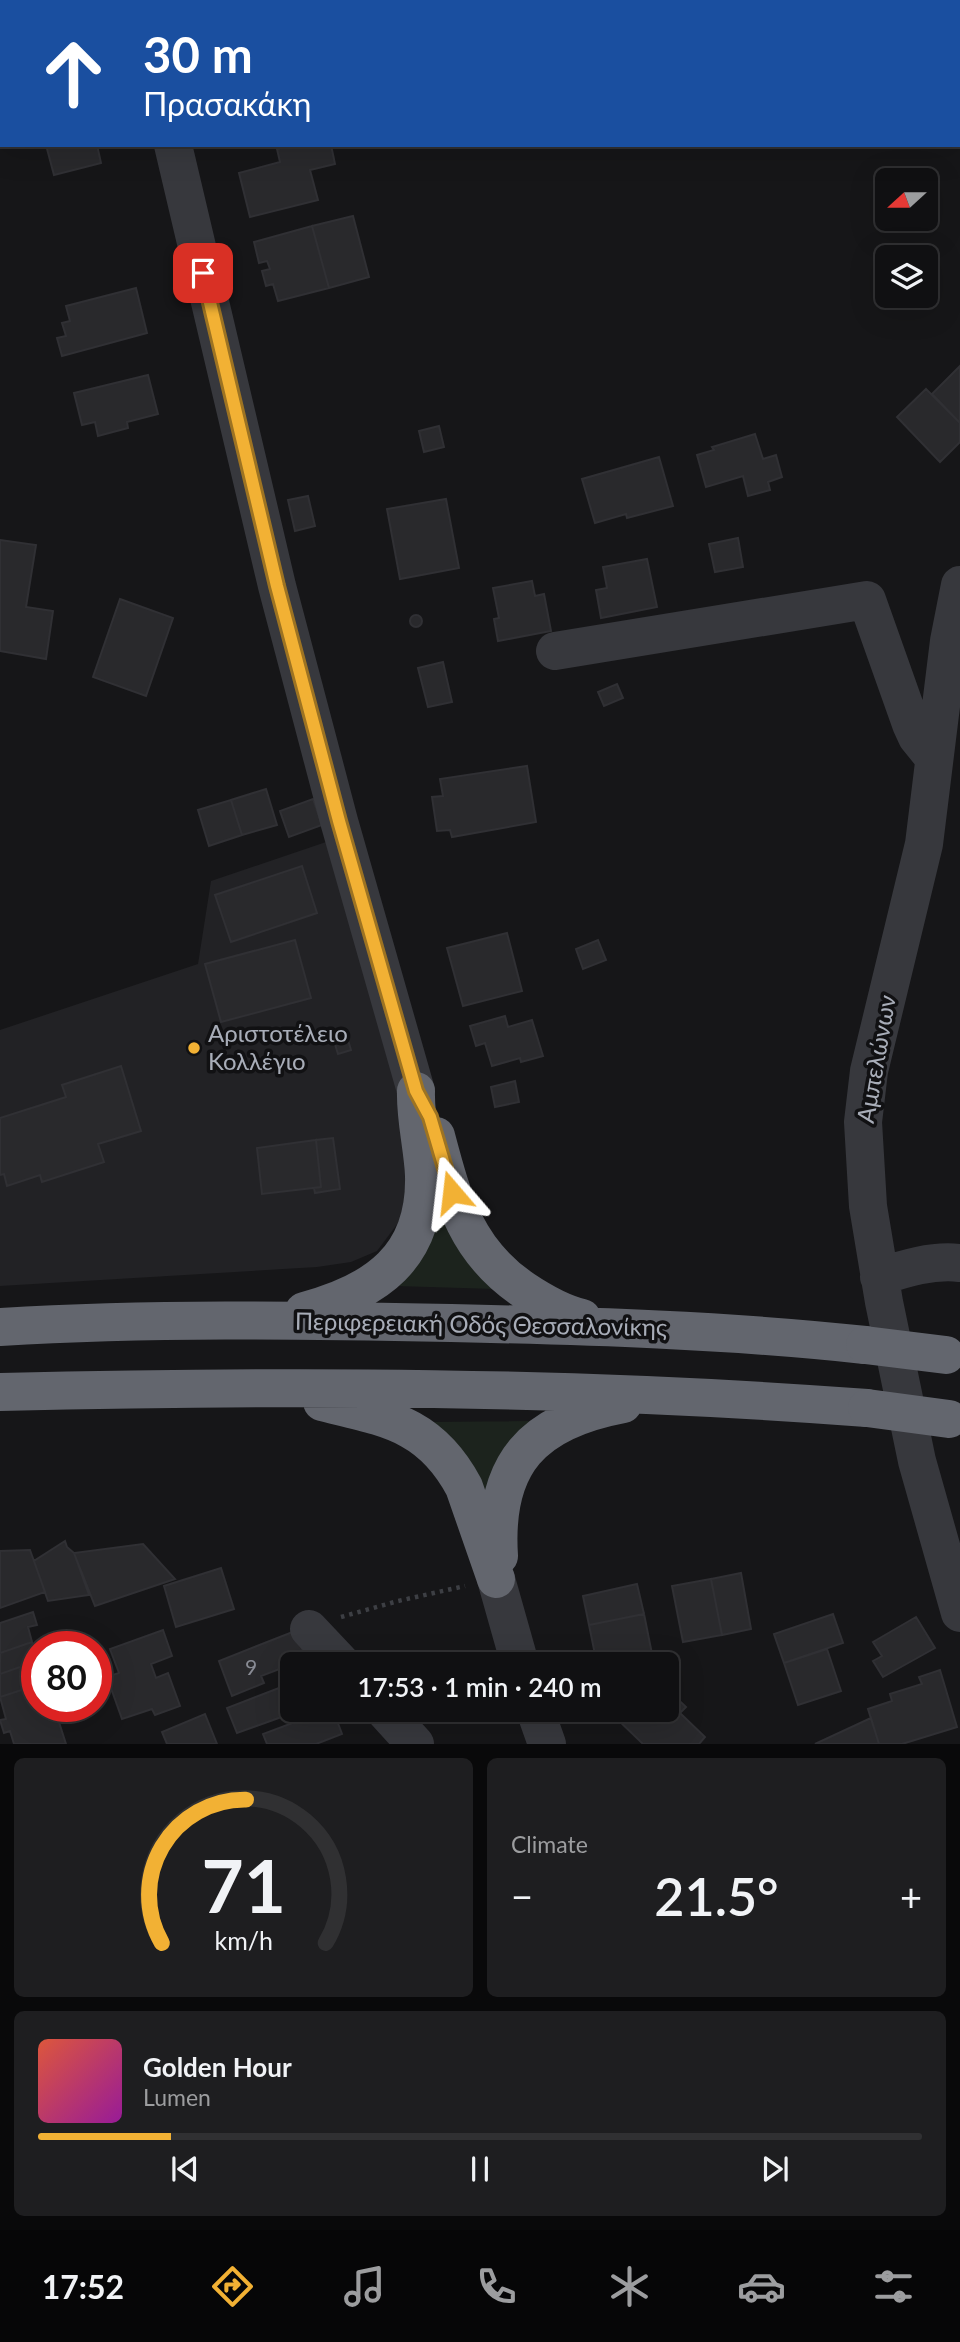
<!DOCTYPE html>
<html lang="en">
<head>
<meta charset="utf-8">
<style>
  body { margin:0; font-family:Lato,sans-serif; background:#1e1e20; color:#f1f3f6; height:100vh; display:flex; flex-direction:column; font-size:26px; white-space:nowrap }
  * { box-sizing:border-box; margin:0 }
  p { font-size:23px; color:#9c9d9f }
  .icon { flex:none; width:38px; height:38px; fill:none; stroke:currentColor; stroke-width:2; stroke-linecap:round; stroke-linejoin:round }
  .map { position:relative; height:1744px; overflow:hidden }
  .side { display:flex; flex-direction:column; gap:14px; padding:14px; background:#09090a; flex:1 }
  .side>* { flex:none }
  .guide { position:absolute; left:0px; top:0px; width:961px; height:147px; box-shadow:0 7px 28px #0002,0 0 0 2px #303032; background:#1a4fa0; color:#fff; overflow:hidden }
  .needle { width:46px; rotate:249deg }
  .tools { position:absolute; left:875px; top:168px; display:grid; gap:14px }
  .tools a { display:grid; place-items:center; width:63px; height:63px; border-radius:10px; background:#101012; box-shadow:0 7px 28px #0002,0 0 0 2px #303032; font-size:35px }
  .speed { position:absolute; left:21px; top:1631px; display:flex; gap:14px; font-size:35px; font-weight:700; text-align:center }
  .speed>* { display:grid; place-content:center; width:91px; height:91px; border-radius:50%; background:#101012; box-shadow:0 7px 28px #0002,0 0 0 2px #303032; line-height:1 }
  .speed .limit { border:10px solid #d22; background:#fff; color:#111 }
  .pin { position:absolute; display:grid; place-items:center; width:60px; height:60px; color:#fff; margin:-30px; border-radius:14px; box-shadow:0 4px 10px #0006 }
  .me { position:absolute; width:77px; margin:-38px; rotate:343deg; stroke-linejoin:round; filter:drop-shadow(0 0 5px #0008) }
  .turn { display:flex; align-items:center; gap:24px; height:147px; padding:0 28px; font-size:32px }
  .turn .icon { width:91px; height:91px; stroke-width:2.5 }
  .turn b { display:block; font-size:49px; line-height:60px }
  .big { font-size:52px; font-weight:600; line-height:1.1 }
  .side .widget { flex:1; display:flex; flex-direction:column; justify-content:center; gap:10px; min-width:0; padding:0 24px; border-radius:10px; background:#1e1e20 }
  .side .dial { align-items:center; gap:0 }
  .dial svg { height:182px; overflow:visible; fill:none; stroke:#303032; stroke-width:7; stroke-linecap:round; text-anchor:middle }
  .dial text { fill:#f1f3f6; stroke:none }
  .song { display:flex; align-items:center; gap:21px }
  .cover { width:84px; height:84px; border-radius:10px; background:linear-gradient(135deg,hsl(10 70% 55%),hsl(300 70% 35%)) }
  .played { height:7px; border-radius:4px; background:linear-gradient(90deg,#f2b134 15%,#303032 15%) }
  .keys { display:flex; justify-content:space-around; direction:ltr }
  .heat { display:flex; justify-content:space-between; align-items:center; font-size:38px; direction:ltr }
  .side .tiles { flex:1; display:grid; gap:14px; grid-template-columns:1fr 1fr }
  .widget:last-child { grid-column:span 2 }
  .trip { position:absolute; left:280px; top:1652px; width:399px; height:70px; border-radius:10px; background:#101012; box-shadow:0 7px 28px #0002,0 0 0 2px #303032; font-weight:600; line-height:70px; text-align:center }
  .menu { display:flex; height:112px; justify-content:space-around; align-items:center; background:#060607; color:#9c9d9f }
  .menu .icon { width:49px; height:49px }
  .menu .on { color:#f2b134 }
  .menu b { font-size:32px; color:#f1f3f6 }
  .map>svg:first-child { display:block }
  .built { fill:#222225 }
  .green { fill:#1c231d }
  .building { fill:#29292c; stroke:#303034; stroke-width:2 }
  .lines { fill:none; stroke-linecap:round; stroke-linejoin:round }
  .path { stroke:#3d3f44; stroke-width:4.5; stroke-dasharray:3.5 5; stroke-linecap:butt }
  .minor { stroke:#37383d; stroke-width:38 }
  .highway { stroke:#63666e; stroke-width:38 }
  .highway-bridge { stroke:#63666e; stroke-width:38 }
  .route-casing { stroke:#9d7322; stroke-width:18 }
  .route { stroke:#f2b134; stroke-width:12 }
  .poi-dot { fill:#f2b134; stroke:#111113; stroke-width:2.5 }
  .labels { text-anchor:middle; stroke-width:7; stroke-linejoin:round; paint-order:stroke }
  .number-label { font-size:21px; fill:#888b94 }
  .poi-label { font-size:24px; fill:#a8adb8; stroke:#111113; text-anchor:start }
  .street-label { font-size:24px; fill:#a8adb8; stroke:#111113 }
</style>
</head>
<body>
<div class="map">
<svg width="960" height="1744" viewBox="0 0 960 1744">
  <rect width="100%" height="100%" fill="#161618"/>
  <path class="built" d="M329 841 402 1103 406 1204 398 1223 377 1251 351 1262 317 1267 0 1286V1030L198 964 211 881Z"/>
  <path class="green" d="M437 1207 495 1289 396 1286Z
    M529 1421 488 1500 431 1422Z"/>
  <path class="building" d="M0 0H55V2H2L0 25Z
    M46 145H97L101 163 54 175Z
    M291 145H331L335 164 310 170 318 200 250 217 239 173 280 162 277 149Z
    M353 216 369 277 329 288 312 226Z
    M312 226 329 288 278 301 273 284 266 286 262 271 270 269 267 261 259 263 254 242Z
    M136 288 147 333 62 356 57 338 66 336 62 323 70 321 66 306Z
    M960 366V423L932 394Z
    M148 375 158 414 127 422 128 428 98 436 95 422 82 425 74 393Z
    M926 389 960 423V442L940 462 897 417Z
    M439 426 444 447 424 452 419 431Z
    M755 434 763 459 776 455 782 477 768 482 770 490 748 496 743 476 706 487 697 455 714 450 712 447Z
    M659 457 673 506 627 518 626 514 595 523 582 479Z
    M308 496 315 526 295 531 288 500Z
    M446 499 459 568 400 579 387 509Z
    M738 538 743 567 715 572 709 544Z
    M0 540 36 545 26 607 53 611 46 659 0 651Z
    M647 559 657 607 601 618 596 590 607 588 603 567Z
    M532 581 535 596 544 594 551 631 498 641 494 619 499 618 493 588Z
    M120 599 173 618 146 696 93 677Z
    M410 621a6 6 0 1 1 12 0a6 6 0 1 1-12 0Z
    M443 662 452 702 428 707 418 668Z
    M617 684 623 698 604 706 598 692Z
    M527 766 536 822 452 837 450 830 437 831 432 797 443 796 440 779Z
    M266 789 277 825 242 835 231 800Z
    M313 799 322 825 289 837 280 811Z
    M231 800 242 835 209 846 198 810Z
    M302 866 317 913 231 942 215 895Z
    M507 933 522 991 463 1006 447 948Z
    M295 940 311 998 221 1022 205 964Z
    M598 940 606 960 583 969 576 949Z
    M505 1016 508 1027 532 1020 543 1056 521 1062 520 1058 492 1066 485 1043 476 1046 470 1026Z
    M347 1037 351 1050 338 1054 334 1041Z
    M121 1066 141 1131 98 1144 104 1162 42 1182 40 1175 7 1186 4 1174 0 1175V1118L66 1097 62 1085Z
    M515 1081 519 1102 495 1107 491 1087Z
    M333 1138 340 1189 315 1193 314 1188 321 1187 316 1140Z
    M316 1140 321 1187 262 1194 257 1148Z
    M65 1541 67 1547 74 1553 89 1595 48 1601 34 1561Z
    M143 1544 175 1579 95 1606 74 1553Z
    M30 1550 45 1592 0 1608V1551Z
    M221 1568 234 1609 176 1627 164 1586Z
    M741 1573 751 1629 722 1635 711 1579Z
    M711 1579 722 1635 683 1642 672 1586Z
    M637 1584 644 1614 589 1625 583 1596Z
    M33 1612 37 1625 28 1627 32 1642 0 1653V1623Z
    M644 1614 652 1654 597 1664 589 1625Z
    M833 1614 843 1643 784 1663 774 1634Z
    M916 1617 935 1648 883 1677 873 1661 882 1656 873 1642Z
    M163 1630 172 1656 151 1664 156 1678 168 1673 180 1706 155 1715 152 1709 122 1719 107 1677 119 1673 110 1649Z
    M295 1631 306 1659 261 1676 264 1683 232 1696 219 1661Z
    M32 1642 37 1661 0 1674V1653Z
    M827 1649 841 1691 798 1705 784 1663Z
    M37 1661V1685L0 1697V1674Z
    M940 1670 957 1727 902 1744H879L868 1709 892 1701 890 1694 922 1684 919 1677Z
    M292 1683V1710H301L237 1733 227 1708Z
    M37 1685V1706H62L65 1717 58 1719 66 1744H14L10 1731 4 1733 0 1720 6 1719 0 1697Z
    M667 1689 686 1707 680 1713 705 1737 699 1744H643L614 1716 620 1710H667Z
    M327 1710H333L342 1734 316 1744H267L263 1734Z
    M205 1714 217 1744H167L162 1732Z
    M871 1718 879 1744H815Z"/>
  <g class="lines">
    <path class="path" d="M341 1617 398 1601 465 1586"/>
    <path class="minor" d="M136 0 137 2
      M959 50H960
      M173 145 277 586 339 821 416 1091
      M960 585 949 641 924 844 869 1071 863 1122 868 1206 884 1302 917 1461 960 1613
      M555 651 867 600 911 724 917 737 934 758
      M879 1277C906 1268 932 1260 960 1263
      M496 1579 520 1664
      M309 1629 342 1664
      M384 1710 415 1744
      M535 1710 547 1744"/>
    <path class="highway" d="M436 1136C453 1200 466 1251 524 1290 542 1302 561 1313 582 1318
      M304 1311C376 1292 426 1257 424 1176 423 1148 415 1119 416 1091
      M0 1327C150 1318 301 1320 451 1323 589 1326 727 1330 865 1345
      M0 1392C289 1385 578 1386 867 1408
      M322 1402C386 1418 430 1423 464 1487L496 1579
      M499 1556C493 1463 533 1421 623 1404"/>
    <path class="highway-bridge" d="M865 1345 946 1355
      M867 1408 949 1419"/>
  </g>
  <g class="lines">
    <defs>
      <path id="route" d="M203 273 277 586 339 821 416 1091 430 1117 452 1192"/>
    </defs>
    <use href="#route" class="route-casing"/>
    <use href="#route" class="route"/>
  </g>
  <circle class="poi-dot" cx="194" cy="1048" r="7"/>
  <g class="labels">
    <g class="number-label">
      <text x="251" y="1675">9</text>
    </g>
    <g class="poi-label">
      <text x="208" y="1042">Αριστοτέλειο<tspan x="208" dy="28">Κολλέγιο</tspan></text>
    </g>
    <g class="street-label">
      <text transform="translate(877 1059) rotate(-80)" y="8">Αμπελώνων</text>
      <text transform="translate(481 1325) rotate(1)" y="8">Περιφερειακή Οδός Θεσσαλονίκης</text>
    </g>
  </g>
</svg>
<div class="tools">
<a><svg class="needle" viewBox="-14 -14 28 28"><path d="M0-13l5 13h-10z" fill="#e53935"/><path d="M0 13l5-13h-10z" fill="#9c9d9f"/></svg></a>
<a><svg class="icon" aria-label="layers" viewBox="0 0 24 24"><path d="M12 4l9 5-9 5-9-5zM3 14l9 5 9-5"/></svg></a>
</div>
<div class="speed"><div class="limit">80</div></div>
<div class="pin" style="left:203px;top:273px;background:#d93025"><svg class="icon" aria-label="arrive" viewBox="0 0 24 24"><path d="M6 21V4h12l-3 4 3 4H6"/></svg></div>
<svg class="me" style="left:452px;top:1192px" viewBox="-20 -20 40 40"><path d="M0-17L14 15 0 8-14 15z" fill="#f2b134" stroke="#fff" stroke-width="4"/></svg>
<div class="trip">17:53 · 1 min · 240 m</div>
<div class="guide">
<div class="turn"><svg class="icon" aria-label="ahead" viewBox="0 0 24 24"><path d="M12 20V5M6 11l6-6 6 6"/></svg><div><b>30 m</b>Πρασακάκη</div></div>
</div>
</div>
<section class="side">
<div class="tiles">
<div class="widget dial"><svg viewBox="0 0 100 80">
<path d="M14 69A42 42 0 1 1 86 69"/>
<path d="M14 69A42 42 0 0 1 51 6" stroke="#f2b134"/>
<text x="50" y="56" font-size="32" font-weight="700">71</text>
<text x="50" y="72" font-size="11">km/h</text>
</svg></div>
<div class="widget"><p>Climate</p>
<div class="heat"><a>−</a><b class="big">21.5°</b><a>+</a></div>
</div>
<div class="widget">
<div class="song"><i class="cover"></i><div><b>Golden Hour</b><p>Lumen</p></div></div>
<div class="played"></div>
<div class="keys"><svg class="icon" aria-label="previous" viewBox="0 0 24 24"><path d="M18 5L8 12l10 7zM5 5v14"/></svg><svg class="icon" aria-label="pause" viewBox="0 0 24 24"><path d="M8 5v14M16 5v14"/></svg><svg class="icon" aria-label="next" viewBox="0 0 24 24"><path d="M6 5l10 7-10 7zM19 5v14"/></svg></div>
</div>
</div>
</section>
<nav class="menu">
<b>17:52</b>
<svg class="icon on" aria-label="directions" viewBox="0 0 24 24"><path d="M12 3l9 9-9 9-9-9zM9 14v-3h6M13 9l2 2-2 2"/></svg>
<svg class="icon" aria-label="music" viewBox="0 0 24 24"><path d="M9 18V5l10-2v13"/><circle cx="6" cy="18" r="3"/><circle cx="16" cy="16" r="3"/></svg>
<svg class="icon" aria-label="phone" viewBox="0 0 24 24"><path d="M5 4h4l2 5-3 2q2 4 5 5l2-3 5 2v4C11 20 4 13 5 4z"/></svg>
<svg class="icon" aria-label="climate" viewBox="0 0 24 24"><path d="M12 3v18M4 7l16 10M4 17L20 7"/></svg>
<svg class="icon" aria-label="car" viewBox="0 0 24 24"><path d="M5 17H2v-5l4-1 3-4h7l3 4 3 1v5h-3M9 17h6M6 11h13"/><circle cx="7" cy="17" r="2"/><circle cx="17" cy="17" r="2"/></svg>
<svg class="icon" aria-label="filters" viewBox="0 0 24 24"><path d="M4 7h16M4 17h16"/><circle cx="9" cy="7" r="2"/><circle cx="15" cy="17" r="2"/></svg>
</nav>
</body>
</html>
